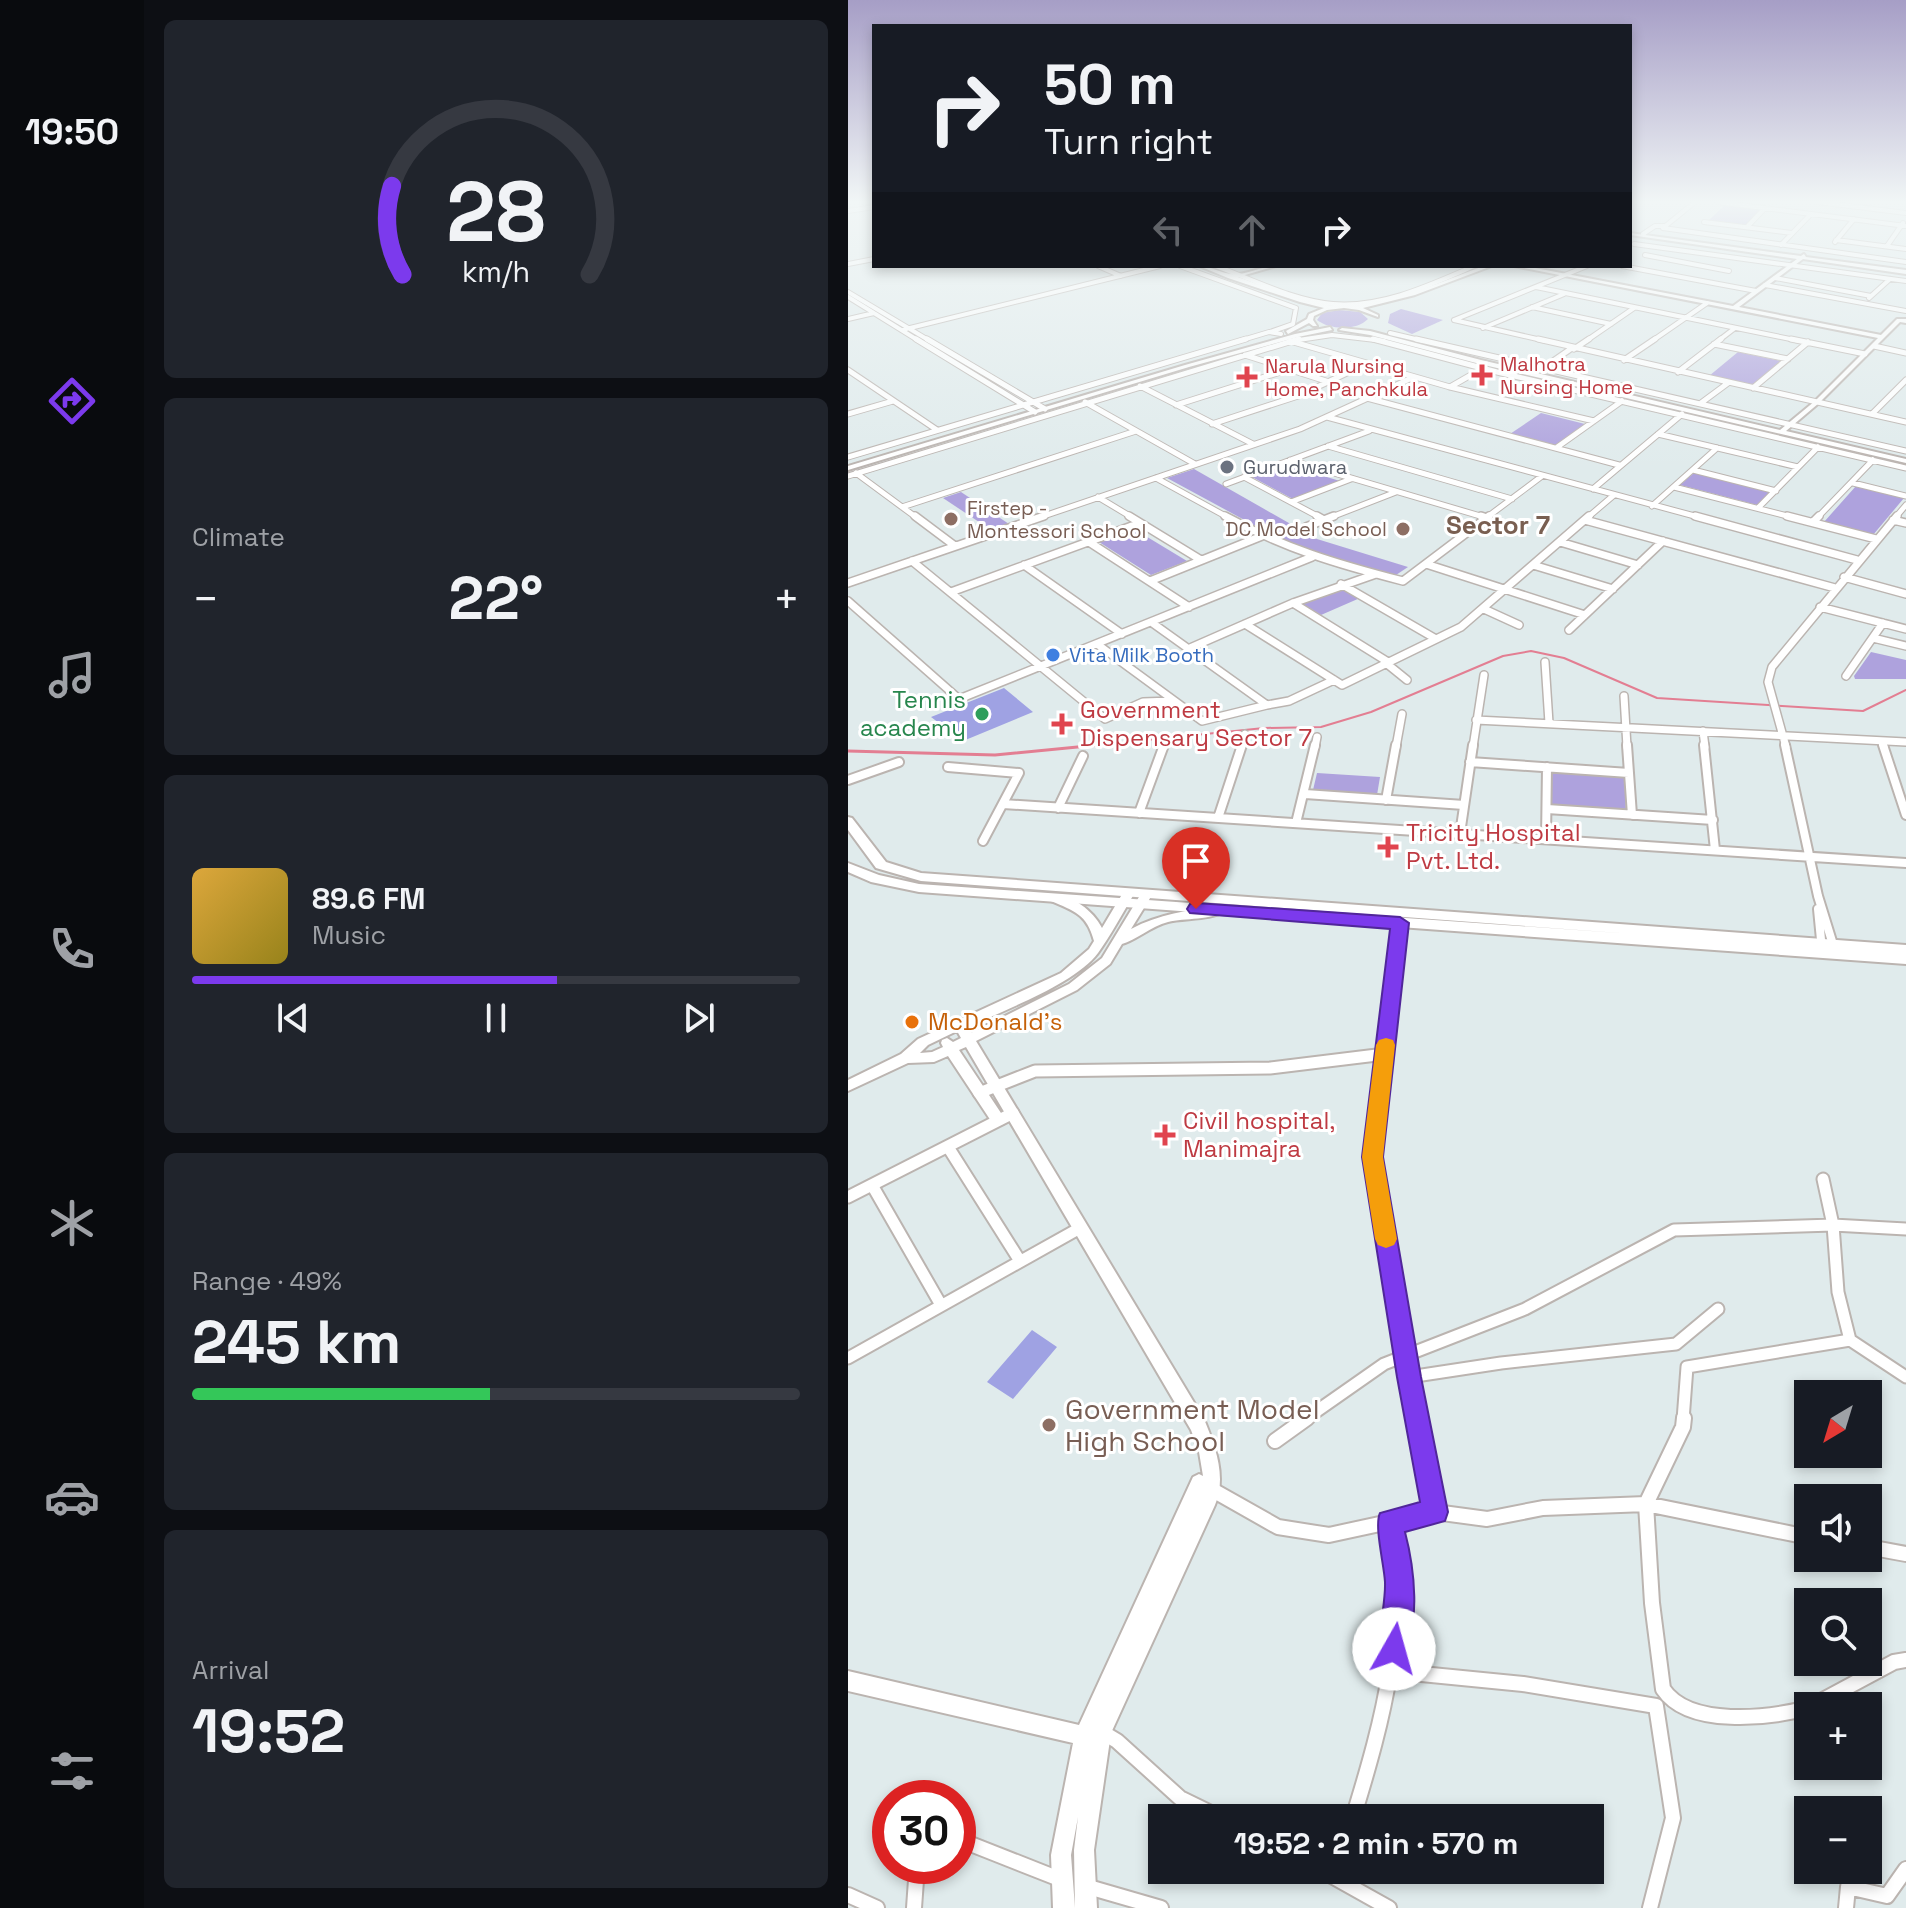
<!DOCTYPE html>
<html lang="en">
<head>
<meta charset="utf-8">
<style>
  body { margin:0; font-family:"Space Grotesk",sans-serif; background:#20242c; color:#f1f3f6; height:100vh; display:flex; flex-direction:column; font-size:30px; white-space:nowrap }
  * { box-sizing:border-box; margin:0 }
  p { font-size:26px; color:#9ea1a6 }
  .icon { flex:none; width:44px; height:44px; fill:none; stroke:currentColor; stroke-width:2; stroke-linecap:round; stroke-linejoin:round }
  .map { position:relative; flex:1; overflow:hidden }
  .drawer { display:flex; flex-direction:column; gap:20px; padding:20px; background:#0d0f14; width:704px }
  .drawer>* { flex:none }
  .banner { position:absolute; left:24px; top:24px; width:760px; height:244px; border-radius:0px; box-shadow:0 4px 12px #0003; background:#171b24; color:#f1f3f6; overflow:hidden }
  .needle { width:52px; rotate:218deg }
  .buttons { position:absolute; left:946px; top:1380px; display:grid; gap:16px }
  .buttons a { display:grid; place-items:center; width:88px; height:88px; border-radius:0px; background:#171b24; box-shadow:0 4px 12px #0003; font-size:40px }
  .speed { position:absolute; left:24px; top:1780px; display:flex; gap:16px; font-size:40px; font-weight:700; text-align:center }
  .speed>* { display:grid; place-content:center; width:104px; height:104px; border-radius:50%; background:#171b24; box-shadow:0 4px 12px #0003; line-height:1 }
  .speed .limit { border:12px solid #d22; background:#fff; color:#111 }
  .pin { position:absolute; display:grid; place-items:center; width:68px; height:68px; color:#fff; margin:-82px -34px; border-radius:50% 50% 50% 0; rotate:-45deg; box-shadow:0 0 8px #0007 }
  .pin .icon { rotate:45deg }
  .me { position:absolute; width:88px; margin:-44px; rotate:7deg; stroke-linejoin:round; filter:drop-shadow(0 0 6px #0008) }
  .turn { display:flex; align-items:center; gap:28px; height:168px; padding:0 40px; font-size:36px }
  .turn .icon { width:104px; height:104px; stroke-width:2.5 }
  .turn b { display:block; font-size:56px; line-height:68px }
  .lanes { display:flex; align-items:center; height:76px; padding:0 40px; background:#0003; justify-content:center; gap:40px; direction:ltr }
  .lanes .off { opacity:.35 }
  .big { font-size:60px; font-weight:700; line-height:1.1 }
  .drawer .tile { flex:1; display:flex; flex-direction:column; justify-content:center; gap:12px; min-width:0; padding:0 28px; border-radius:12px; background:#20242c }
  .drawer .dial { align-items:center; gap:0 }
  .dial svg { height:208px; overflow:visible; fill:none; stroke:#363941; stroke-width:7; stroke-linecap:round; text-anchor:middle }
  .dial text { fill:#f1f3f6; stroke:none }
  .song { display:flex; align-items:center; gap:24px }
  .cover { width:96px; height:96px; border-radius:12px; background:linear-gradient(135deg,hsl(40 70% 55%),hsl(50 70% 35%)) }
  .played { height:8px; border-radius:4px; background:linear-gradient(90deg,#7c3aed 60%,#363941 60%) }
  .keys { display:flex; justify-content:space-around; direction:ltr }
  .heat { display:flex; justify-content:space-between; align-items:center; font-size:44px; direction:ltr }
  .charge { height:12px; border-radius:6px; background:linear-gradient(90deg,#34c759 49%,#363941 0) }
  .trip { position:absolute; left:300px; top:1804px; width:456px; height:80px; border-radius:0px; background:#171b24; box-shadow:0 4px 12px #0003; font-weight:700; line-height:80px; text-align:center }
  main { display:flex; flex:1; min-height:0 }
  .menu { display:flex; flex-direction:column; width:144px; justify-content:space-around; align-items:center; background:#090b0e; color:#9ea1a6 }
  .menu .icon { width:56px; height:56px }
  .menu .selected { color:#7c3aed }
  .menu b { font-size:36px; color:#f1f3f6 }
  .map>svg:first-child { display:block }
  .green { fill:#aea2dd }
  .pitch { fill:#9fa2e3 }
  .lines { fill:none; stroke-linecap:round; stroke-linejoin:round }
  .stream-far1 { stroke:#e37e92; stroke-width:2 }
  .stream { stroke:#e37e92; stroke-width:3 }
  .minor-far5-casing { stroke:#bbb4b0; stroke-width:6 }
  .minor-far4-casing { stroke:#bbb4b0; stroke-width:7 }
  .minor-far3-casing { stroke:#bbb4b0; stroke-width:10 }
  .minor-far2-casing { stroke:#bbb4b0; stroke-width:12 }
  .minor-far1-casing { stroke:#bbb4b0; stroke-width:15 }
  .minor-casing { stroke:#bbb4b0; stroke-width:18 }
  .tertiary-casing { stroke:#bbb4b0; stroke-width:4 }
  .secondary-casing { stroke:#bbb4b0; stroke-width:4 }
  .minor-far5 { stroke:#fff; stroke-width:4 }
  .minor-far4 { stroke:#fff; stroke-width:5 }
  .minor-far3 { stroke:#fff; stroke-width:7 }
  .minor-far2 { stroke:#fff; stroke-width:8 }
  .minor-far1 { stroke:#fff; stroke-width:11 }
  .minor { stroke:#fff; stroke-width:14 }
  .tertiary { fill:#fff; fill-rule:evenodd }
  .secondary { fill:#fff; fill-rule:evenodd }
  .route { fill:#7c3aed; stroke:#51269a; stroke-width:2 }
  .slow { fill:#f59e0b }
  .health-dot { fill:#e0444e; stroke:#fff; stroke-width:3 }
  .worship-dot { fill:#6b7280; stroke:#fff; stroke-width:3 }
  .education-dot { fill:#8d6e63; stroke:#fff; stroke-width:3 }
  .shop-dot { fill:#3f7fe0; stroke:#fff; stroke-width:3 }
  .leisure-dot { fill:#2e9e5b; stroke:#fff; stroke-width:3 }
  .food-dot { fill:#e8710a; stroke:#fff; stroke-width:3 }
  .labels { text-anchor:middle; stroke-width:6; stroke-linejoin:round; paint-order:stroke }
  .far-health-label { font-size:20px; fill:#be3a42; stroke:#fff; text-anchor:start }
  .far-worship-label { font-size:20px; fill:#5b616d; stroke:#fff; text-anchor:start }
  .far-education-label { font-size:20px; fill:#785e54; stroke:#fff; text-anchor:start }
  .far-shop-label { font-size:20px; fill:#366cbe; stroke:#fff; text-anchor:start }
  .leisure-label { font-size:24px; fill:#27864d; stroke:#fff; text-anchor:end }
  .health-label { font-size:24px; fill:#be3a42; stroke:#fff; text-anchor:start }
  .food-label { font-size:24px; fill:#c56008; stroke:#fff; text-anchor:start }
  .far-district-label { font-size:26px; font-weight:bold; fill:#795f51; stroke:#fff }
  .near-education-label { font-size:28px; fill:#785e54; stroke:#fff; text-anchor:start }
</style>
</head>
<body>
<main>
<nav class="menu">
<b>19:50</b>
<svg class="icon selected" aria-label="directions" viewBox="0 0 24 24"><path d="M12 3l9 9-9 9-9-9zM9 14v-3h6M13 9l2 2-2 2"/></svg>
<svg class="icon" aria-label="music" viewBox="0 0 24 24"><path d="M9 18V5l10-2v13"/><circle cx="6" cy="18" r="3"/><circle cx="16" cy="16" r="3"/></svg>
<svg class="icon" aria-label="phone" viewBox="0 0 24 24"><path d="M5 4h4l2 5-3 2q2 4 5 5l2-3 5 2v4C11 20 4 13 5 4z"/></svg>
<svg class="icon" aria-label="climate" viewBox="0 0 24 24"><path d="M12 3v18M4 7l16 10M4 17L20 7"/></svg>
<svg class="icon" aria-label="car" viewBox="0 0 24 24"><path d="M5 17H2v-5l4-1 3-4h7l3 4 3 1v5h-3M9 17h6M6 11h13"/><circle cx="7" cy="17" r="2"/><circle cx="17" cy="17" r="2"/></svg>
<svg class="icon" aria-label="filters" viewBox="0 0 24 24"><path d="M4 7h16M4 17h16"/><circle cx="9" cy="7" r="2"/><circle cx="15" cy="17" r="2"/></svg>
</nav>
<section class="drawer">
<div class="tile dial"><svg viewBox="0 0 100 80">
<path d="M14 69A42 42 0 1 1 86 69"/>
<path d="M14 69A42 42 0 0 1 10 35" stroke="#7c3aed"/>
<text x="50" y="56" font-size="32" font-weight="700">28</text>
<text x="50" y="72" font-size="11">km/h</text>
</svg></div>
<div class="tile"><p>Climate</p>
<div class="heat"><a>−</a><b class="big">22°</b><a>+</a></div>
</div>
<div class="tile">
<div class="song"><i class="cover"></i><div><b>89.6 FM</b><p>Music</p></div></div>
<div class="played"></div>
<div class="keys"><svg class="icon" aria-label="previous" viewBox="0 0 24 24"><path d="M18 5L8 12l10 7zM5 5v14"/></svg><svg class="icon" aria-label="pause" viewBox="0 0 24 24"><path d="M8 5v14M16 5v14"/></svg><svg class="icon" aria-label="next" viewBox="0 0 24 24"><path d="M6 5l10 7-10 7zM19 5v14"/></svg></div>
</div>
<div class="tile"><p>Range · 49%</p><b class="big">245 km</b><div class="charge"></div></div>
<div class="tile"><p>Arrival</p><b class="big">19:52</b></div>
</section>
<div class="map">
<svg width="1058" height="1908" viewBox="0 0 1058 1908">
  <rect width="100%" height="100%" fill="#e0ebec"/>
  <path class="green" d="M877 205 913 209 897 226 860 221Z
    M553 309 595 320 564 334 540 323 542 314Z
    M491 310 512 312 520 319C508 331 482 330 469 320L474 313Z
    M890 352 933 361 905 385 861 376Z
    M693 413 737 424 707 446 662 434Z
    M439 465 492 481 445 499 404 477Z
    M346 469 469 539 560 567 548 575 468 553 426 536 319 478Z
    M847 472 923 491 909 505 832 485Z
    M1008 486 1056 498 1025 535 976 522Z
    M113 492 161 524 143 530 95 498Z
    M286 529 339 561 303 575 251 542Z
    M492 586 512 598 473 615 453 603Z
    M1023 652 1058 660V679H1007L1006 676Z
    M704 770 776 775 778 810 704 805Z
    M469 773 532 777 529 795 465 790Z"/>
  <path class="pitch" d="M156 688 185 712 115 741 83 717Z
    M184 1330 209 1347 165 1399 139 1382Z"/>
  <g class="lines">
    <path class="stream-far1" d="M230 747 416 728 473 727 523 712 655 656 683 651 716 658 809 698 1015 711 1058 690"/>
    <path class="stream" d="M0 751 147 755 250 745"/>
    <defs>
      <path id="minor-far5" d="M869 202 1058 226
        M970 202 1058 213
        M0 211 26 207
        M856 222 944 233
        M899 227 917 208
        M815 228 1058 262
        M815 228 847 202
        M795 234 807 226H818
        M988 240 1058 249
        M987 242 1006 219
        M786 244 1058 281
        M933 245 963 214
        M1039 246 1055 223
        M797 255 881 271
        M0 264 26 259
        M250 266 273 276
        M332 266 448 308 445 324 422 332
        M368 266C406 280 444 300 485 304 534 308 582 285 626 266
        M774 266 908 291
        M927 278 1023 296
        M917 285 1058 311
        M688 287 952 341
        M0 292 82 341
        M0 297 71 341
        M1021 298 1042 279
        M684 307 763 324
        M0 319 26 313
        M606 320 698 341
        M606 320 739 266
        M635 328 716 294
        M54 330 312 266
        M542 333 576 341
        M391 341 421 332 433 334
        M444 341 484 335 536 341
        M738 341 786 308
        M804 341 859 303
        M870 341 887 328"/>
      <path id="minor-far4" d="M68 339 187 412
        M79 339 197 409
        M525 339 649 372 1058 468
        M568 339 1058 451
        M690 339 1058 422
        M943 339 1017 354
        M442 341 602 387 746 421
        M866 344 940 359
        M1026 346 1058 353
        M726 349 741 339
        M397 355 481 382
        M776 360 807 339
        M695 368 724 348
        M0 370 89 430
        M830 372 873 339
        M292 386 405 444
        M602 387 635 368
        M905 388 960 342
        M519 398 771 465
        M237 402 347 464
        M853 403 880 383
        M328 405 442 369
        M0 414 45 401
        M1024 414 1058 380
        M479 417 854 518
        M364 424 450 396 518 364
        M810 434 950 467
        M480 446 664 499
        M708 448 774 401
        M0 457 398 339
        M442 460 639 518
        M845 470 928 491
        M8 473 69 518
        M0 476 451 339
        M396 477 473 518
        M308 478 381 518
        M1005 483 1058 496
        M378 484 521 431
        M826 487 947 518
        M745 489 834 414
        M250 497 285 518
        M443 502 503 479
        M804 506 869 448
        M54 507 288 431
        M911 507 970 447
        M190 518 452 429 566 377
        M481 518 548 492
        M638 518 694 476
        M739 518 766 495
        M969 518 1025 460
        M1047 518 1058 505"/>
      <path id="minor-far3" d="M67 516 107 546
        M281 516 353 560
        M377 516C438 549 489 564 555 581L641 516
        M469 516 476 520
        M633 516 639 518
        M847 516 1009 560
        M939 516 1028 539
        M737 520 987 588
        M1045 520 1058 523
        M965 522 971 516
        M458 527 486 516
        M241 542 341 607
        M712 542 790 565
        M64 561 257 719 295 702 324 701
        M578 564 737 615
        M176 565 274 634
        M685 565 765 589
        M996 577 1058 594
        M302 581 414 536
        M0 583 196 516
        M493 584 588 639
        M103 592 292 523
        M0 601 111 699 464 557
        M445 603 540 662
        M972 607 1058 629
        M636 609 671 625
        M397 624 494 685 613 627 741 516
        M721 630 815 541
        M1025 638 1058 646
        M249 644 354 721 419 705 303 622
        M342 648 445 603 528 574
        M697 662 701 723
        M538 663 559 680
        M998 676 1035 623
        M776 696 779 747
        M419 705 441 701 486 680
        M628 720 1058 742
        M855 731 857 747
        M1034 741 1036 747
        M316 747 317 743
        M393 747 397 734
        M467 747 469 737
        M548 747 554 714
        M625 747 636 675
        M938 747 920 682 924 667 1049 516"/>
      <path id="minor-far2" d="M779 745 784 815
        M856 745 867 850
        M937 745 970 896 987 951
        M1035 745 1058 815
        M622 762 781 773
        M100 767 171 773 135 841
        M0 780 51 762
        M457 794 616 805
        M538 800 548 745
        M155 804 1058 863
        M210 808 235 756
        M699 809 865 820
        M291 813 316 745
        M370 818 394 745
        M448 823 467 745
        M612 834 625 745
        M698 839 699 767
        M970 909 974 950
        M538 1041 552 923"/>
      <path id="minor-far1" d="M539 1039 525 1157 569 1420
        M131 1093 187 1071 422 1068 537 1054
        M100 1147 172 1261
        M975 1179 985 1225 1058 1229
        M24 1185 93 1305
        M0 1197 165 1113
        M1002 1340 1058 1377
        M0 1358 232 1228
        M561 1377 653 1363 828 1344 870 1309
        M456 1420 536 1364 677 1309 826 1230 985 1225 990 1292 1002 1340 839 1367 835 1420"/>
      <path id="minor" d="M836 1418 835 1427 798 1504 804 1603 815 1689C841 1728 921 1718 960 1708
        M427 1441 459 1418
        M361 1488 430 1527 481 1535 587 1512 569 1418
        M587 1512 639 1519 695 1508 798 1504 960 1537
        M1020 1547 1058 1554
        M543 1671 675 1684 808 1706 825 1818 802 1908
        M964 1706 1046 1662 1058 1660
        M254 1732 269 1741 332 1798 373 1818
        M505 1818C536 1717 560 1628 541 1522
        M110 1839 214 1880
        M473 1870 541 1908
        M237 1886 313 1908
        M0 1895 29 1908
        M66 1908 69 1866
        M998 1908 1000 1887 1039 1896 1058 1869"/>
      <path id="tertiary" d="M782 233 953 256 956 254 958 257 1058 270V274L955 259 891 307 1033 335 1049 319H1058V323L1052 322 971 403 938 431 1058 459V463L632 364 522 335 491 330 494 328 522 331 633 360 932 430 967 401 1030 338 666 266H677L885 306 949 259 782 235Z
        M351 266C363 266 372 273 383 274 397 276 413 266 428 266L390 277C419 287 449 301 480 305 526 312 592 282 636 266H644L567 295 515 308 530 315V317L511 310 496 308 479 310 466 316 465 320 469 326H465L461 323 440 334 438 331 459 319 461 314 476 308 452 302 380 278Z
        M482 327 484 330 450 337 341 367 0 470V466L337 365 447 334Z
        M280 890 286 894C274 914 263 935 250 953 227 984 156 1010 120 1027L123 1033 221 984 254 958 294 892 298 891 304 895 283 929C311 914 340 910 370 907L376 911C365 920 336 918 320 922 303 926 287 941 274 944L262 964 229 990 128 1041 356 1419C367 1446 379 1476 367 1505L263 1733 246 1850 249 1908H227L226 1850 230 1817 223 1855 227 1908H205L203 1855 225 1743 0 1691V1671L231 1725 345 1477 351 1474 355 1476 351 1452 343 1430 118 1047 111 1050 155 1116 157 1120 155 1124 150 1125 145 1124 100 1056 86 1062 60 1063 0 1091V1080L53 1054 70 1039 213 973 241 949 246 941C239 914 226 911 203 901L201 898 203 895C223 894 245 910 254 928L276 891ZM109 1031 113 1038 105 1042 99 1038 94 1040 93 1043 95 1047 84 1052 72 1053 80 1045Z"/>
      <path id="secondary" d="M0 817 4 818 38 862 73 873 1058 945V964L71 892 23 882 0 872V863L31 875 71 884 785 934 73 881 28 868 0 830Z"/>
    </defs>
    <use href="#minor-far5" class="minor-far5-casing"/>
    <use href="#minor-far4" class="minor-far4-casing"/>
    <use href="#minor-far3" class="minor-far3-casing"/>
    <use href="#minor-far2" class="minor-far2-casing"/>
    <use href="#minor-far1" class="minor-far1-casing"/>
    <use href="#minor" class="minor-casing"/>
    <use href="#tertiary" class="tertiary-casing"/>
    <use href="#secondary" class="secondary-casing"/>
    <use href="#minor-far5" class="minor-far5"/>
    <use href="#minor-far4" class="minor-far4"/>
    <use href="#minor-far3" class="minor-far3"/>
    <use href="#minor-far2" class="minor-far2"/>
    <use href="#minor-far1" class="minor-far1"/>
    <use href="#minor" class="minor"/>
    <use href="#tertiary" class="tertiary"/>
    <use href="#secondary" class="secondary"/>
  </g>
  <linearGradient id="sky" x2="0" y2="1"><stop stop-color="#a69ec6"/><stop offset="0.43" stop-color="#f1f6f6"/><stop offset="1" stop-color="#f1f6f6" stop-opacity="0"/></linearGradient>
  <rect width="1058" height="469" fill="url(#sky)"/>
  <path class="route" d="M348 903 552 917 561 923 535 1157 573 1377 600 1512 597 1521 557 1532C567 1570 572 1622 556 1659L546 1663 536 1659C527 1638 538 1606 537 1582 536 1564 526 1526 532 1513L572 1502 549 1377 514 1157 542 929 342 913 339 909 342 904Z"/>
  <path class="slow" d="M538 1038 545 1040 547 1045 535 1157 549 1239 546 1245 538 1248 530 1245 527 1239 514 1157 528 1045 531 1040Z"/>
  <g class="health-dot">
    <path d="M630 363h8v8h8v8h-8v8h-8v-8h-8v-8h8z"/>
    <path d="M395 365h8v8h8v8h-8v8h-8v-8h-8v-8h8z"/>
    <path d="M210 712h8v8h8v8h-8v8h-8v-8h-8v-8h8z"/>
    <path d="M536 835h8v8h8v8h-8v8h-8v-8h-8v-8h8z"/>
    <path d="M313 1123h8v8h8v8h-8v8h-8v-8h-8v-8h8z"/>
  </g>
  <circle class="worship-dot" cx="379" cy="467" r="8"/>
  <g class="education-dot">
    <circle cx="103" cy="519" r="8"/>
    <circle cx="555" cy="529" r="8"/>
    <circle cx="201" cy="1425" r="8"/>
  </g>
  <circle class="shop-dot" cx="205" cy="655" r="8"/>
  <circle class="leisure-dot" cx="134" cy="714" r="8"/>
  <circle class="food-dot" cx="64" cy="1022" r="8"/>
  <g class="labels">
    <g class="far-health-label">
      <text x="652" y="371">Malhotra<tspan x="652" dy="23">Nursing Home</tspan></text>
      <text x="417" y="373">Narula Nursing<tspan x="417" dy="23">Home, Panchkula</tspan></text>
    </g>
    <g class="far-worship-label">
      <text x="395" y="474">Gurudwara</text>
    </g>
    <g class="far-education-label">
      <text x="119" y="515">Firstep -<tspan x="119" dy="23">Montessori School</tspan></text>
      <text x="539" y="536" text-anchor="end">DC Model School</text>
    </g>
    <g class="far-shop-label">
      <text x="221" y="662">Vita Milk Booth</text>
    </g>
    <g class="leisure-label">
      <text x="118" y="708">Tennis<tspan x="118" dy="28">academy</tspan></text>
    </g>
    <g class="health-label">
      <text x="232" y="718">Government<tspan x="232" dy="28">Dispensary Sector 7</tspan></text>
      <text x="558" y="841">Tricity Hospital<tspan x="558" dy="28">Pvt. Ltd.</tspan></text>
      <text x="335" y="1129">Civil hospital,<tspan x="335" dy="28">Manimajra</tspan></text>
    </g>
    <g class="food-label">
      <text x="80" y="1030">McDonald's</text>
    </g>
    <g class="far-district-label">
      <text x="650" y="534">Sector 7</text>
    </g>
    <g class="near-education-label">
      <text x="217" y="1419">Government Model<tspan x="217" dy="32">High School</tspan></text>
    </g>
  </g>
</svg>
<div class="buttons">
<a><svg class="needle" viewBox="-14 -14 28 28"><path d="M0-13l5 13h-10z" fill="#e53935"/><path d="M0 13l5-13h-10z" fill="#9ea1a6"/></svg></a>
<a><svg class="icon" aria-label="sound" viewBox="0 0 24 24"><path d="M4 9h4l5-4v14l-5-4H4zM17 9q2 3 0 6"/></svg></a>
<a><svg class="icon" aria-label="search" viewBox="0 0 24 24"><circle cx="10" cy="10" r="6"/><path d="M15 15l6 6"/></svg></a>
<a>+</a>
<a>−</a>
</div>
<div class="speed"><div class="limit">30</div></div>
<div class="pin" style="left:348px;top:909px;background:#d93025"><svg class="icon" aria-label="arrive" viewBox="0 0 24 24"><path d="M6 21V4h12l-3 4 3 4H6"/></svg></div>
<svg class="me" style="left:546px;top:1649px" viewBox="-20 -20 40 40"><circle r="19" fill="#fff"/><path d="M0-13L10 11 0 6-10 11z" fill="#7c3aed"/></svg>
<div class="trip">19:52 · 2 min · 570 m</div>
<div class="banner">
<div class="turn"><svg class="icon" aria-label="right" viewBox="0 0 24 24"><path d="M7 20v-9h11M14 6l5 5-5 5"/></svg><div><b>50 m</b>Turn right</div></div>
<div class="lanes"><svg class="icon off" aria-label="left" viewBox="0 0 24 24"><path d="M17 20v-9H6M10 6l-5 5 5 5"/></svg><svg class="icon off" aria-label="ahead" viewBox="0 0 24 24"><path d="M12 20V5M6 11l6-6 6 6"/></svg><svg class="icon" aria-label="right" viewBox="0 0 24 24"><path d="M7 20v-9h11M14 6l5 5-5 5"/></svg></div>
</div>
</div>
</main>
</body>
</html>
